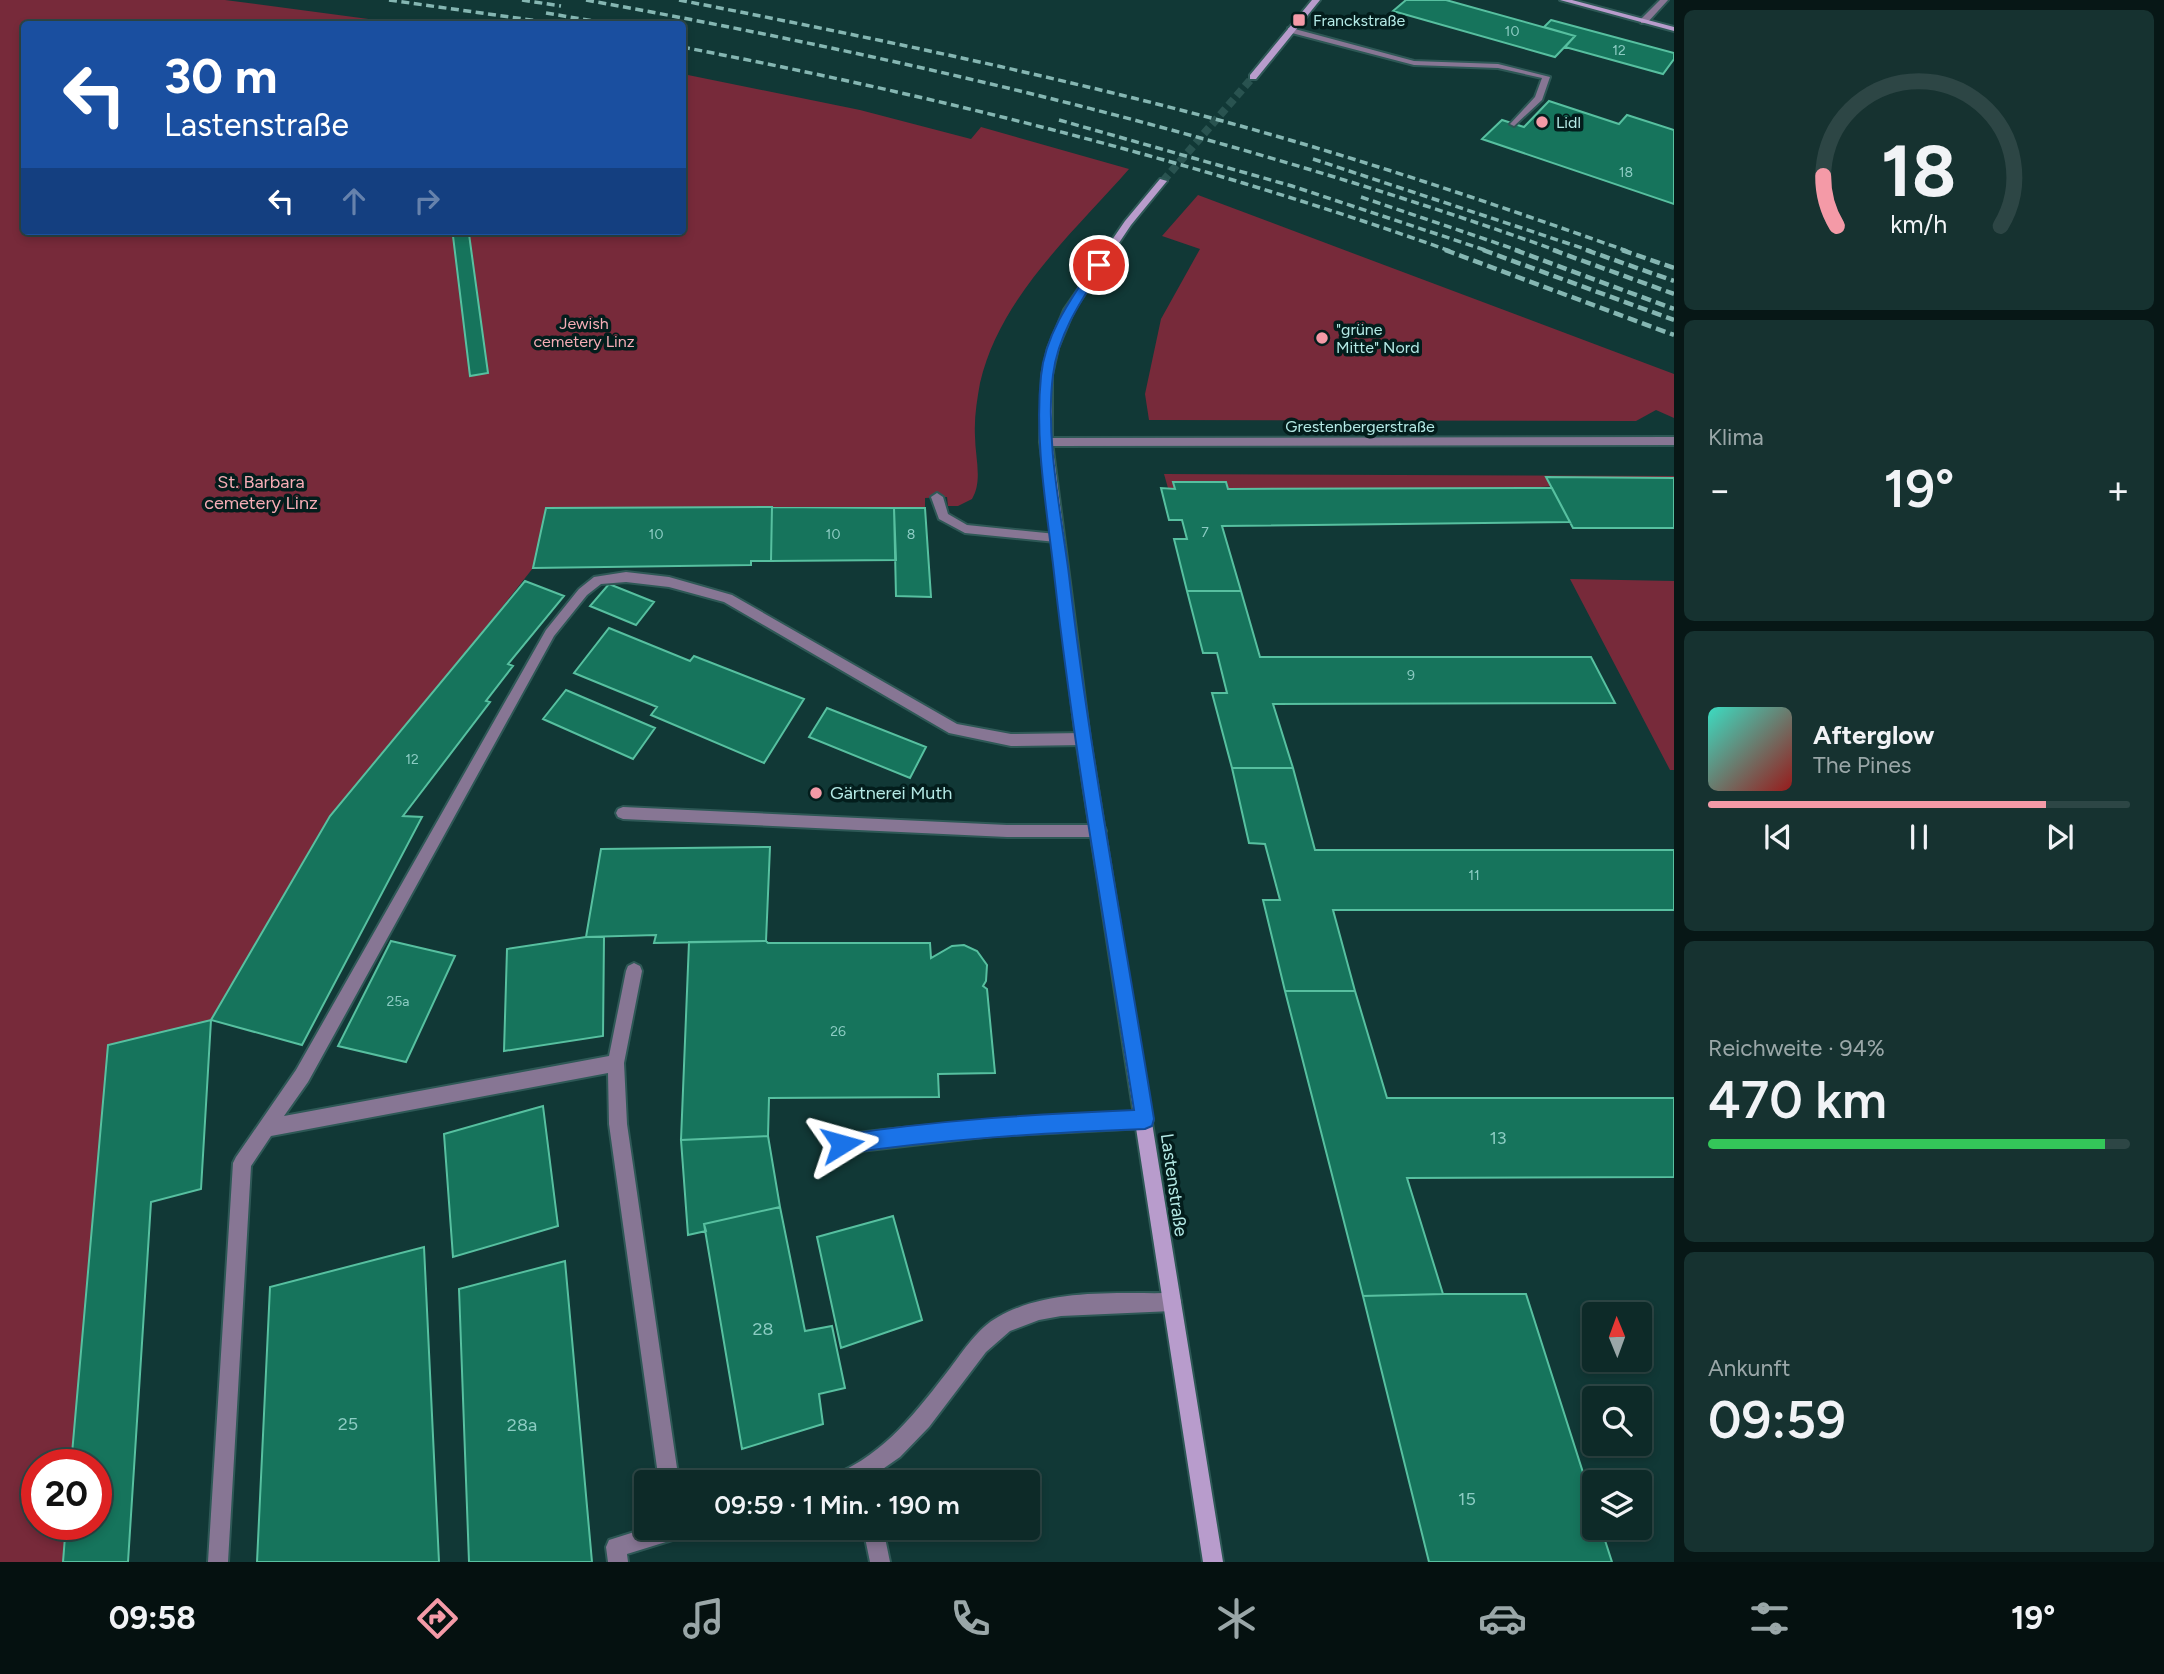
<!DOCTYPE html>
<html lang="de">
<head>
<meta charset="utf-8">
<style>
  body { margin:0; font-family:Figtree,sans-serif; background:#163230; color:#f1f3f6; height:100vh; display:flex; flex-direction:column; font-size:26px; white-space:nowrap }
  * { box-sizing:border-box; margin:0 }
  p { font-size:23px; color:#9aa7a8 }
  .icon { flex:none; width:38px; height:38px; fill:none; stroke:currentColor; stroke-width:2; stroke-linecap:round; stroke-linejoin:round }
  .map { position:relative; flex:1; overflow:hidden }
  .drawer { display:flex; flex-direction:column; gap:10px; padding:10px; background:#071716; width:490px }
  .drawer>* { flex:none }
  .top-card { position:absolute; left:21px; top:21px; width:665px; height:214px; border-radius:7px; box-shadow:0 4px 10px #0003,0 0 0 2px #2d4645; background:#1a4fa0; color:#fff; overflow:hidden }
  .needle { width:46px; rotate:359deg }
  .controls { position:absolute; left:1582px; top:1302px; display:grid; gap:14px }
  .controls a { display:grid; place-items:center; width:70px; height:70px; border-radius:7px; background:#0d2a28; box-shadow:0 4px 10px #0003,0 0 0 2px #2d4645; font-size:35px }
  .speed { position:absolute; left:21px; top:1449px; display:flex; gap:14px; font-size:35px; font-weight:700; text-align:center }
  .speed>* { display:grid; place-content:center; width:91px; height:91px; border-radius:50%; background:#0d2a28; box-shadow:0 4px 10px #0003,0 0 0 2px #2d4645; line-height:1 }
  .speed .limit { border:10px solid #d22; background:#fff; color:#111 }
  .pin { position:absolute; display:grid; place-items:center; width:60px; height:60px; color:#fff; margin:-30px; border:4px solid #fff; border-radius:50%; box-shadow:0 2px 7px #0007 }
  .me { position:absolute; width:77px; margin:-38px; rotate:82deg; stroke-linejoin:round; filter:drop-shadow(0 0 5px #0008) }
  .turn { display:flex; align-items:center; gap:24px; height:147px; padding:0 28px; font-size:32px }
  .turn .icon { width:91px; height:91px; stroke-width:2.5 }
  .turn b { display:block; font-size:49px; line-height:60px }
  .lanes { display:flex; align-items:center; height:66px; padding:0 28px; background:#0003; justify-content:center; gap:35px; direction:ltr }
  .lanes .off { opacity:.35 }
  .big { font-size:52px; font-weight:600; line-height:1.1 }
  .drawer .widget { flex:1; display:flex; flex-direction:column; justify-content:center; gap:10px; min-width:0; padding:0 24px; border-radius:10px; background:#163230 }
  .drawer .dial { align-items:center; gap:0 }
  .dial svg { height:182px; overflow:visible; fill:none; stroke:#2d4645; stroke-width:7; stroke-linecap:round; text-anchor:middle }
  .dial text { fill:#f1f3f6; stroke:none }
  .song { display:flex; align-items:center; gap:21px }
  .cover { width:84px; height:84px; border-radius:10px; background:linear-gradient(135deg,hsl(170 70% 55%),hsl(0 70% 35%)) }
  .played { height:7px; border-radius:4px; background:linear-gradient(90deg,#f49aa7 80%,#2d4645 80%) }
  .keys { display:flex; justify-content:space-around; direction:ltr }
  .heat { display:flex; justify-content:space-between; align-items:center; font-size:38px; direction:ltr }
  .charge { height:10px; border-radius:5px; background:linear-gradient(90deg,#34c759 94%,#2d4645 0) }
  .trip { position:absolute; left:634px; top:1470px; width:406px; height:70px; border-radius:7px; background:#0d2a28; box-shadow:0 4px 10px #0003,0 0 0 2px #2d4645; font-weight:600; line-height:70px; text-align:center }
  .tab-bar { display:flex; height:112px; justify-content:space-around; align-items:center; background:#051110; color:#9aa7a8 }
  .tab-bar .icon { width:49px; height:49px }
  .tab-bar .current { color:#f49aa7 }
  .tab-bar b { font-size:32px; color:#f1f3f6 }
  main { display:flex; flex:1; min-height:0 }
  .map>svg:first-child { display:block }
  .green { fill:#772a3a }
  .building { fill:#16745c; stroke:#57c0a0; stroke-width:2 }
  .lines { fill:none; stroke-linecap:round; stroke-linejoin:round }
  .secondary-tunnel { stroke:#295350; stroke-width:8; stroke-dasharray:8 4.5; stroke-linecap:butt }
  .lane-casing { stroke:#2e5856; stroke-width:4 }
  .street-casing { stroke:#2e5856; stroke-width:4 }
  .secondary-casing { stroke:#2e5856; stroke-width:4 }
  .lane { fill:#877694; fill-rule:evenodd }
  .street { fill:#877694; fill-rule:evenodd }
  .secondary { fill:#b89ccc; fill-rule:evenodd }
  .rail-far1 { stroke:#85b6b2; stroke-width:3.5; stroke-dasharray:8 4.5; stroke-linecap:butt }
  .rail { stroke:#85b6b2; stroke-width:4.5; stroke-dasharray:10 5; stroke-linecap:butt }
  .route { fill:#1a73e8; stroke:#114b97; stroke-width:2 }
  .poi-dot { fill:#f49aa7; stroke:#031d1c; stroke-width:2.5 }
  .labels { text-anchor:middle; stroke-width:7; stroke-linejoin:round; paint-order:stroke }
  .number-label { font-size:14px; fill:#8cccc3 }
  .far-poi-label { font-size:16px; fill:#b4e9e5; stroke:#031d1c; text-anchor:start }
  .far-park-label { font-size:16px; fill:#f6adb6; stroke:#031d1c }
  .far-street-label { font-size:16px; fill:#b4e9e5; stroke:#031d1c }
  .park-label { font-size:18px; fill:#f6adb6; stroke:#031d1c }
  .poi-label { font-size:18px; fill:#b4e9e5; stroke:#031d1c; text-anchor:start }
  .near-number-label { font-size:18px; fill:#8cccc3 }
  .street-label { font-size:18px; fill:#b4e9e5; stroke:#031d1c }
</style>
</head>
<body>
<main>
<div class="map">
<svg width="1674" height="1562" viewBox="0 0 1674 1562">
  <rect width="100%" height="100%" fill="#113836"/>
  <path class="green" d="M0 0H225L406 24H24V231H682L683 74 860 110 971 139 981 127 1129 169C1073 233 1000 297 980 383 977 400 974 418 975 436 975 457 983 481 972 499L958 506H948L947 497 925 498V508L772 507 533 568 442 683 211 1020 108 1045 71 1465H37V1524H66L63 1562H0Z
    M1198 195 1674 374V418L1656 410 1636 421 1149 420 1145 394 1161 319 1200 249 1162 236Z
    M1164 474 1674 476V479L1522 488H1168Z
    M1570 579 1674 581V770H1670Z"/>
  <path class="building" d="M1406 0H1446L1575 36 1555 57 1393 11Z
    M1551 20 1674 53V59L1663 74 1565 47 1575 36 1544 27Z
    M1549 101 1619 124 1627 115 1674 130V204L1482 139 1502 120 1524 127Z
    M469 234 488 373 470 376 453 236Z
    M1546 477 1674 478V528H1573Z
    M1173 482H1226L1228 489 1552 488 1570 522 1222 526 1241 591H1187L1174 539H1187L1182 520H1169L1161 488 1175 489Z
    M772 507 894 508 896 560 771 561Z
    M772 507 771 561H751V565L533 568 546 508Z
    M894 508H925L931 597 896 596Z
    M525 581 564 596 508 664 513 666 486 701 490 702 403 816 422 817 302 1045 211 1020 330 816Z
    M609 584 654 602 636 625 590 606Z
    M1187 591H1241L1260 657H1591L1615 703 1273 704 1293 768H1232L1212 693H1227L1217 653H1203Z
    M609 628 690 661 694 656 804 699 764 763 651 715 657 707 574 673Z
    M566 690 655 728 633 759 543 719Z
    M827 708 926 747 910 778 809 737Z
    M1232 768H1293L1315 850H1674V910H1333L1355 991H1285L1263 900H1280L1265 844 1249 843Z
    M770 847 766 941 654 943 656 935 586 937 601 849Z
    M586 937H604L603 1036 504 1051 507 949Z
    M391 941 455 956 406 1062 338 1046Z
    M766 941 768 943H930L931 958 952 946 964 945 977 951 987 965 986 981 983 986 987 989 995 1073 938 1074 939 1097 769 1098 768 1136 681 1140 689 942Z
    M1285 991H1355L1387 1098H1674V1177L1407 1178 1443 1294 1363 1296Z
    M211 1020 201 1189 151 1202 128 1562H63L66 1524H96V1465H71L108 1045Z
    M543 1106 558 1226 453 1257 444 1134Z
    M768 1136 780 1207 704 1224 706 1231 688 1235 681 1140Z
    M780 1207 805 1331 832 1326 845 1388 819 1394 823 1424 742 1449 704 1224Z
    M893 1216 922 1320 841 1348 817 1237Z
    M424 1247 439 1562H257L270 1287Z
    M565 1261 592 1562H469L459 1289Z
    M1443 1294H1526L1594 1507V1528H1601L1612 1562H1429L1363 1296Z"/>
  <g class="lines">
    <path class="secondary-tunnel" d="M1163 181 1253 77"/>
    <defs>
      <path id="lane" d="M1660 0H1668L1647 23H1641V19Z
        M1291 28 1414 61 1498 64 1550 77 1542 100 1514 126 1510 124 1535 97 1542 78 1498 68 1414 65 1288 32V28Z
        M937 493 943 497 948 514 967 525 1056 534 1062 538 1056 542 965 533 939 519 931 497Z
        M626 572 669 577 732 595 957 724 1011 734 1083 733 1088 735 1090 739 1088 743 1083 745 1011 746 949 733 724 602 669 587 626 582 601 584 587 595 554 636 308 1082 284 1116 609 1056 626 971 628 966 634 963 640 966 642 971 624 1063 627 1124 679 1482H659L609 1124 608 1073 271 1136 251 1166 228 1562H208L233 1163 236 1157 296 1070 546 630 579 589 594 577Z
        M623 807 1007 825H1099L1104 826 1106 831 1104 836 1099 837H1007L623 819 618 817 616 813 618 809Z
        M1145 1112 1151 1114 1153 1120 1151 1126 1145 1128 993 1136 842 1153 836 1150 833 1144 836 1138 842 1135C943 1122 1044 1116 1145 1112Z
        M1172 1293 1179 1295 1181 1302 1179 1309 1172 1311 1061 1316 1039 1320 1010 1331 986 1352 929 1427 900 1457 864 1482H831L834 1475C886 1453 917 1411 951 1367 964 1350 978 1328 998 1317 1049 1288 1116 1294 1172 1293Z
        M647 1528H684L685 1530 682 1537 627 1554 628 1562H608L606 1547 609 1540Z
        M863 1528H883L890 1562H870Z"/>
      <path id="street" d="M1674 437V445L1046 446 1040 442 1046 438Z"/>
      <path id="secondary" d="M1312 0H1320L1256 79H1250V75Z
        M1560 0H1572L1674 27V31Z
        M1160 179 1167 181 1131 225 1074 310 1058 348 1052 375V442L1090 739 1223 1562H1203L1076 739 1040 442 1042 375 1048 348 1064 310 1125 221Z"/>
    </defs>
    <use href="#lane" class="lane-casing"/>
    <use href="#street" class="street-casing"/>
    <use href="#secondary" class="secondary-casing"/>
    <use href="#lane" class="lane"/>
    <use href="#street" class="street"/>
    <use href="#secondary" class="secondary"/>
    <path class="rail-far1" d="M389 0 559 24
      M522 0 561 6
      M586 0C919 60 1239 137 1558 251
      M679 0C854 34 1028 70 1200 115 1344 153 1486 201 1627 251
      M546 13 611 24
      M682 47C943 97 1200 162 1450 251
      M1059 120 1292 186 1488 251
      M1313 159 1591 251
      M1361 197 1520 251"/>
    <path class="rail" d="M1445 250 1674 335
      M1483 250 1674 320
      M1515 250 1674 309
      M1553 250 1674 294
      M1586 250 1674 281
      M1622 250 1674 268"/>
  </g>
  <path class="route" d="M1095 263 1104 265C1082 299 1058 334 1053 375 1045 438 1061 512 1069 575 1090 757 1125 938 1154 1119L1152 1126 1145 1129C1043 1133 943 1139 842 1154L835 1151 833 1144 835 1137 842 1135C939 1120 1036 1114 1134 1110 1107 935 1075 759 1055 582 1048 515 1034 444 1041 376 1045 334 1072 297 1095 263Z"/>
  <g class="poi-dot">
    <rect x="1292" y="13" width="14" height="14" rx="3.5"/>
    <circle cx="1542" cy="122" r="7"/>
    <circle cx="1322" cy="338" r="7"/>
    <circle cx="816" cy="793" r="7"/>
  </g>
  <g class="labels">
    <g class="number-label">
      <text x="1512" y="36">10</text>
      <text x="1619" y="55">12</text>
      <text x="1626" y="177">18</text>
      <text x="1205" y="537">7</text>
      <text x="656" y="539">10</text>
      <text x="833" y="539">10</text>
      <text x="911" y="539">8</text>
      <text x="1411" y="680">9</text>
      <text x="412" y="764">12</text>
      <text x="1474" y="880">11</text>
      <text x="398" y="1006">25a</text>
      <text x="838" y="1036">26</text>
    </g>
    <g class="far-poi-label">
      <text x="1313" y="26">Franckstraße</text>
      <text x="1556" y="128">Lidl</text>
      <text x="1336" y="335">"grüne<tspan x="1336" dy="18">Mitte" Nord</tspan></text>
    </g>
    <g class="far-park-label">
      <text x="584" y="329">Jewish<tspan x="584" dy="18">cemetery Linz</tspan></text>
    </g>
    <g class="far-street-label">
      <text x="1360" y="432">Grestenbergerstraße</text>
    </g>
    <g class="park-label">
      <text x="261" y="488">St. Barbara<tspan x="261" dy="21">cemetery Linz</tspan></text>
    </g>
    <g class="poi-label">
      <text x="830" y="799">Gärtnerei Muth</text>
    </g>
    <g class="near-number-label">
      <text x="1498" y="1144">13</text>
      <text x="763" y="1335">28</text>
      <text x="348" y="1430">25</text>
      <text x="522" y="1431">28a</text>
      <text x="1467" y="1505">15</text>
    </g>
    <g class="street-label">
      <text transform="translate(1174 1185) rotate(82)" y="6">Lastenstraße</text>
    </g>
  </g>
</svg>
<div class="controls">
<a><svg class="needle" viewBox="-14 -14 28 28"><path d="M0-13l5 13h-10z" fill="#e53935"/><path d="M0 13l5-13h-10z" fill="#9aa7a8"/></svg></a>
<a><svg class="icon" aria-label="search" viewBox="0 0 24 24"><circle cx="10" cy="10" r="6"/><path d="M15 15l6 6"/></svg></a>
<a><svg class="icon" aria-label="layers" viewBox="0 0 24 24"><path d="M12 4l9 5-9 5-9-5zM3 14l9 5 9-5"/></svg></a>
</div>
<div class="speed"><div class="limit">20</div></div>
<div class="pin" style="left:1099px;top:265px;background:#d93025"><svg class="icon" aria-label="arrive" viewBox="0 0 24 24"><path d="M6 21V4h12l-3 4 3 4H6"/></svg></div>
<svg class="me" style="left:842px;top:1144px" viewBox="-20 -20 40 40"><path d="M0-17L14 15 0 8-14 15z" fill="#1a73e8" stroke="#fff" stroke-width="4"/></svg>
<div class="trip">09:59 · 1 Min. · 190 m</div>
<div class="top-card">
<div class="turn"><svg class="icon" aria-label="left" viewBox="0 0 24 24"><path d="M17 20v-9H6M10 6l-5 5 5 5"/></svg><div><b>30 m</b>Lastenstraße</div></div>
<div class="lanes"><svg class="icon" aria-label="left" viewBox="0 0 24 24"><path d="M17 20v-9H6M10 6l-5 5 5 5"/></svg><svg class="icon off" aria-label="ahead" viewBox="0 0 24 24"><path d="M12 20V5M6 11l6-6 6 6"/></svg><svg class="icon off" aria-label="right" viewBox="0 0 24 24"><path d="M7 20v-9h11M14 6l5 5-5 5"/></svg></div>
</div>
</div>
<section class="drawer">
<div class="widget dial"><svg viewBox="0 0 100 80">
<path d="M14 69A42 42 0 1 1 86 69"/>
<path d="M14 69A42 42 0 0 1 8 47" stroke="#f49aa7"/>
<text x="50" y="56" font-size="32" font-weight="700">18</text>
<text x="50" y="72" font-size="11">km/h</text>
</svg></div>
<div class="widget"><p>Klima</p>
<div class="heat"><a>−</a><b class="big">19°</b><a>+</a></div>
</div>
<div class="widget">
<div class="song"><i class="cover"></i><div><b>Afterglow</b><p>The Pines</p></div></div>
<div class="played"></div>
<div class="keys"><svg class="icon" aria-label="previous" viewBox="0 0 24 24"><path d="M18 5L8 12l10 7zM5 5v14"/></svg><svg class="icon" aria-label="pause" viewBox="0 0 24 24"><path d="M8 5v14M16 5v14"/></svg><svg class="icon" aria-label="next" viewBox="0 0 24 24"><path d="M6 5l10 7-10 7zM19 5v14"/></svg></div>
</div>
<div class="widget"><p>Reichweite · 94%</p><b class="big">470 km</b><div class="charge"></div></div>
<div class="widget"><p>Ankunft</p><b class="big">09:59</b></div>
</section>
</main>
<nav class="tab-bar">
<b>09:58</b>
<svg class="icon current" aria-label="directions" viewBox="0 0 24 24"><path d="M12 3l9 9-9 9-9-9zM9 14v-3h6M13 9l2 2-2 2"/></svg>
<svg class="icon" aria-label="music" viewBox="0 0 24 24"><path d="M9 18V5l10-2v13"/><circle cx="6" cy="18" r="3"/><circle cx="16" cy="16" r="3"/></svg>
<svg class="icon" aria-label="phone" viewBox="0 0 24 24"><path d="M5 4h4l2 5-3 2q2 4 5 5l2-3 5 2v4C11 20 4 13 5 4z"/></svg>
<svg class="icon" aria-label="climate" viewBox="0 0 24 24"><path d="M12 3v18M4 7l16 10M4 17L20 7"/></svg>
<svg class="icon" aria-label="car" viewBox="0 0 24 24"><path d="M5 17H2v-5l4-1 3-4h7l3 4 3 1v5h-3M9 17h6M6 11h13"/><circle cx="7" cy="17" r="2"/><circle cx="17" cy="17" r="2"/></svg>
<svg class="icon" aria-label="filters" viewBox="0 0 24 24"><path d="M4 7h16M4 17h16"/><circle cx="9" cy="7" r="2"/><circle cx="15" cy="17" r="2"/></svg>
<b>19°</b>
</nav>
</body>
</html>
